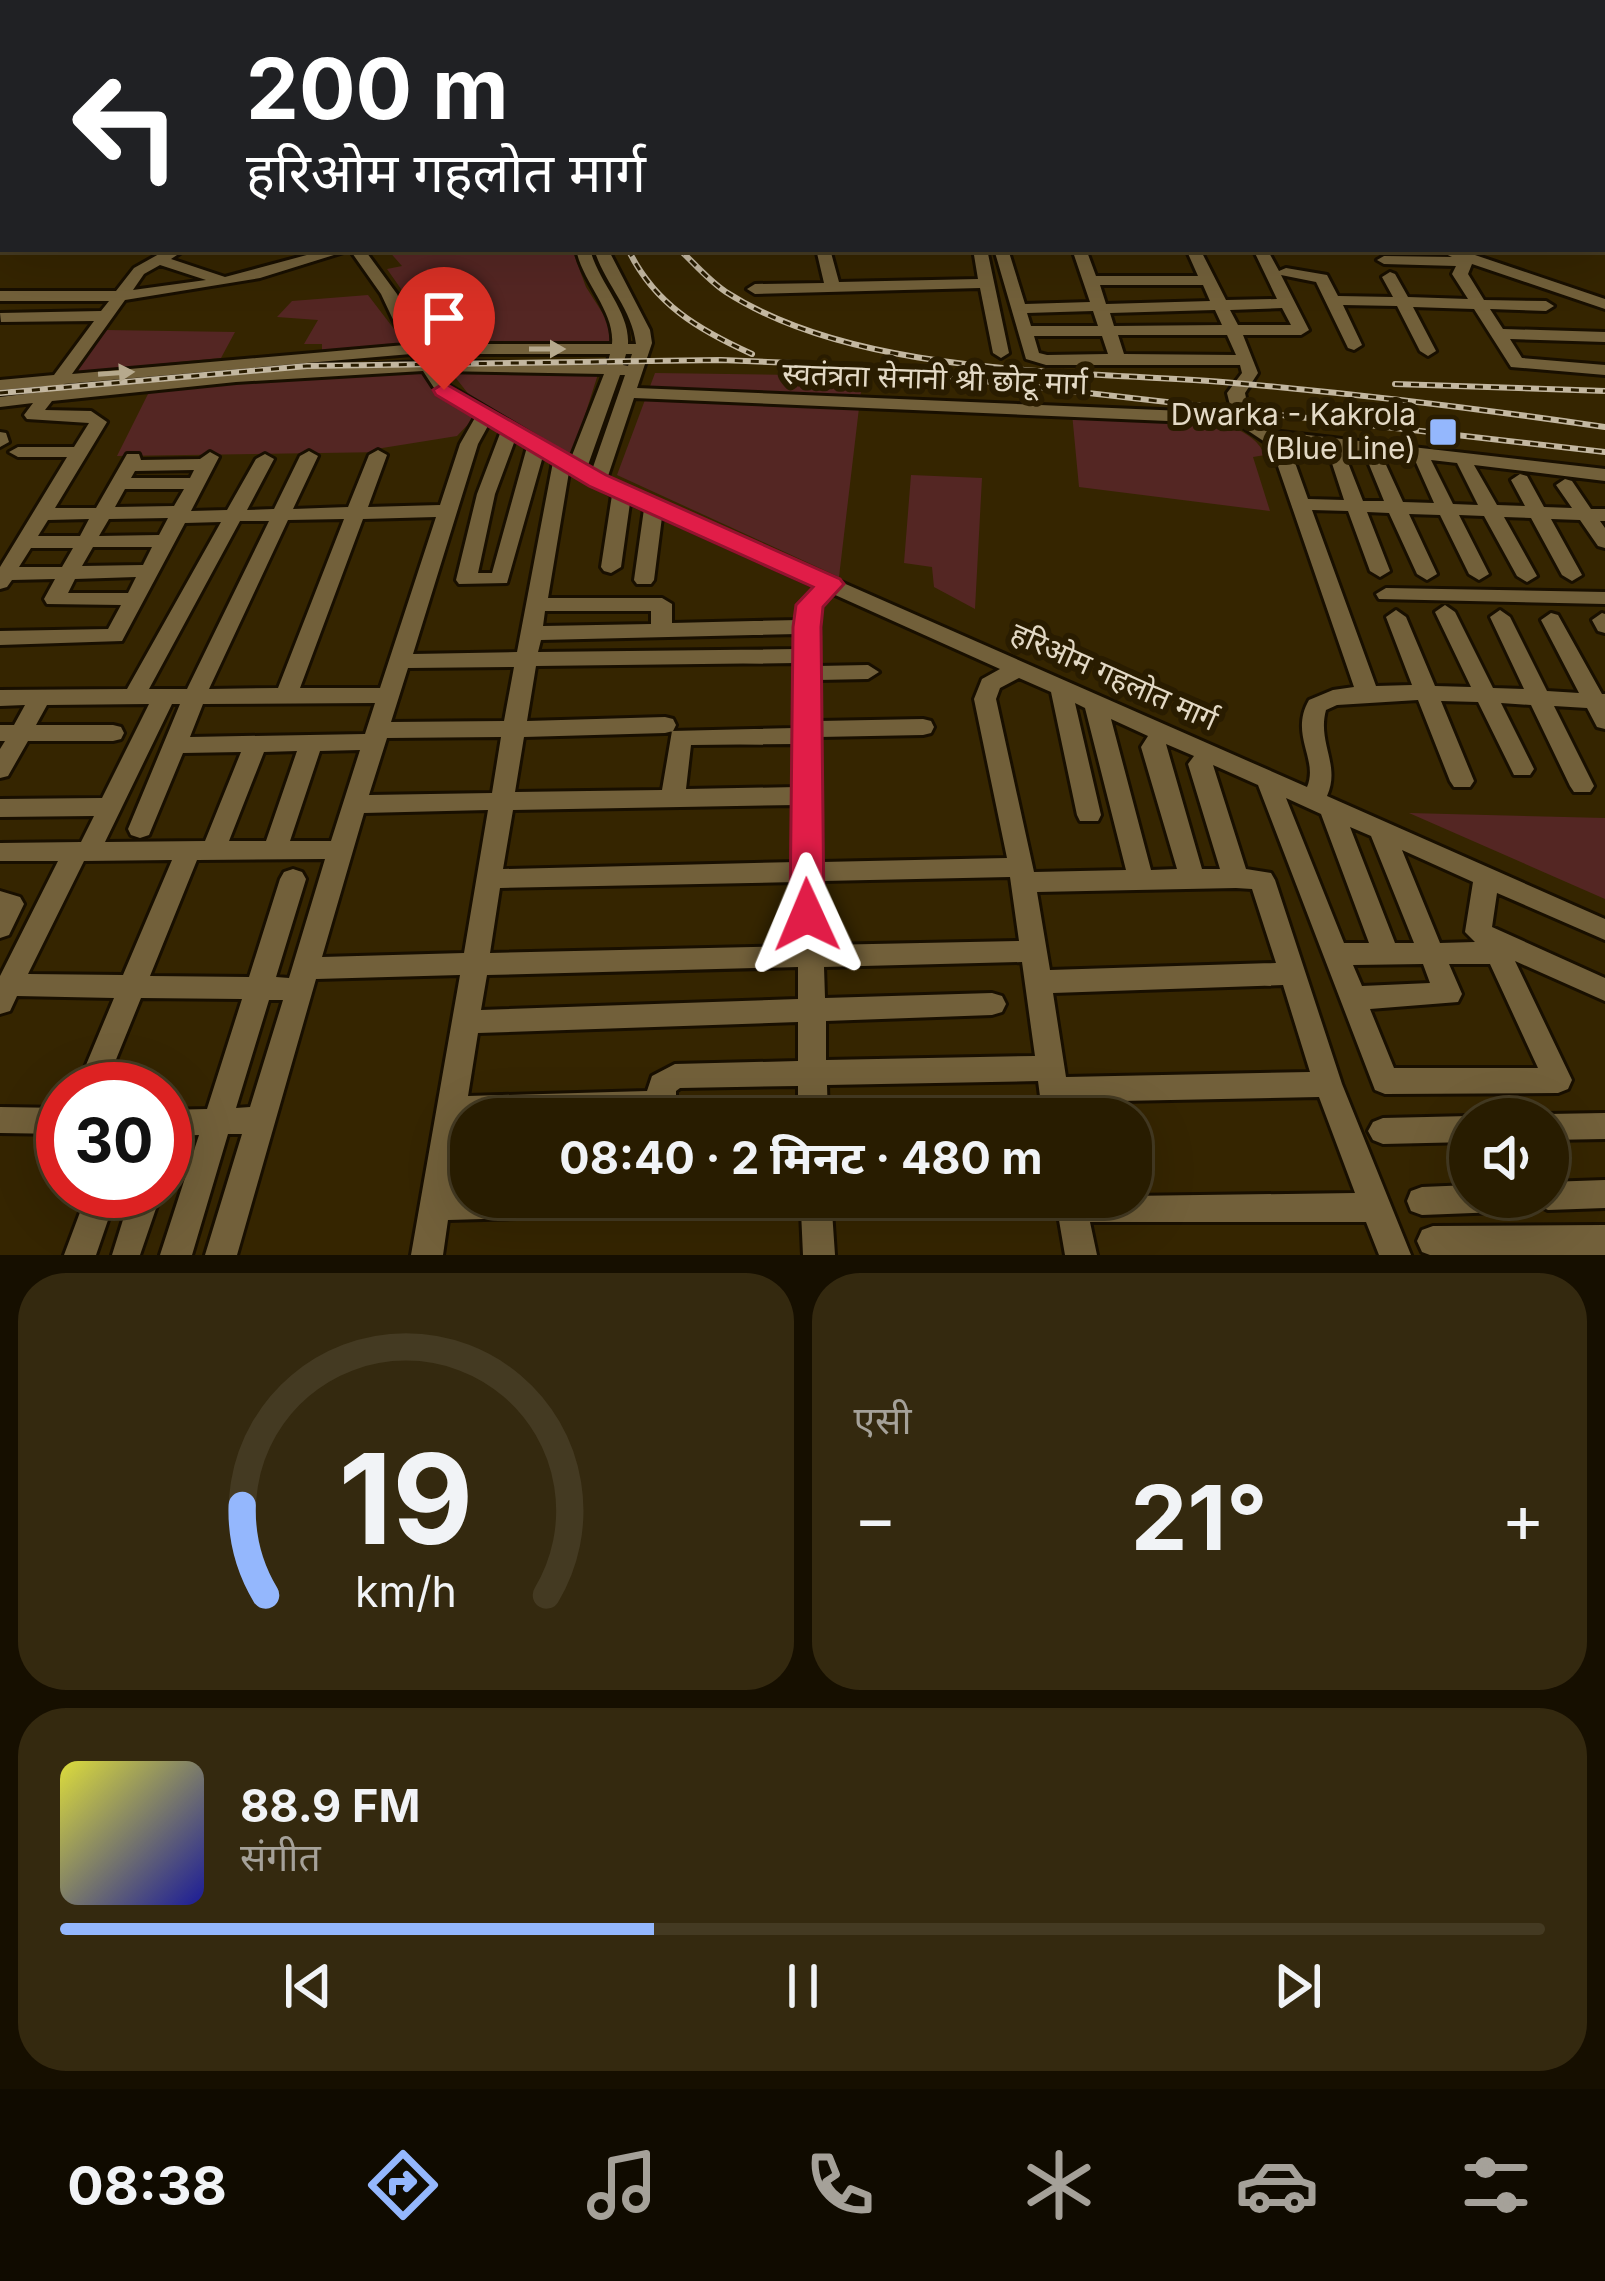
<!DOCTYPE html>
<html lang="hi">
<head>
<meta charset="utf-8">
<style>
  body { margin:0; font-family:Inter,"Noto Sans Devanagari",sans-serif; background:#34290f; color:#f1f3f6; height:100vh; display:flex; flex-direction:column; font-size:45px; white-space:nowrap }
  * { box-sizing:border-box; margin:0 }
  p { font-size:39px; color:#a5a199 }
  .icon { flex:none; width:66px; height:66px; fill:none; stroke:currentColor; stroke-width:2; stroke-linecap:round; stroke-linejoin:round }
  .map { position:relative; height:1255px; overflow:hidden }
  .sheet { display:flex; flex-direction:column; gap:18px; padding:18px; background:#160f00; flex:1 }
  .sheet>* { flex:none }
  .hud { position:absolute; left:0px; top:0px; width:1605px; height:252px; box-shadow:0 12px 48px #0002,0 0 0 3px #443a22; background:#202124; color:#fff; overflow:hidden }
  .tools { position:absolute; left:1449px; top:1098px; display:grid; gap:24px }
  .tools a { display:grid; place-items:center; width:120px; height:120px; border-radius:50%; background:#281c00; box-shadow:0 12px 48px #0002,0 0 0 3px #443a22; font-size:60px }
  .speed { position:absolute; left:36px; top:1062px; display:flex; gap:24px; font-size:60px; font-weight:700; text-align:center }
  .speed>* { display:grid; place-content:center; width:156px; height:156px; border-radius:50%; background:#281c00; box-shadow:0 12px 48px #0002,0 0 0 3px #443a22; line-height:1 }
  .speed .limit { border:18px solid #d22; background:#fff; color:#111 }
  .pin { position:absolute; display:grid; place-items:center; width:102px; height:102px; color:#fff; margin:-123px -51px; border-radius:50% 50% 50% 0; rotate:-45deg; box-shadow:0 0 12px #0007 }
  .pin .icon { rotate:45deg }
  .me { position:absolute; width:132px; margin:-66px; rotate:359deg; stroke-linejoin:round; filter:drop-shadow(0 0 9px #0008) }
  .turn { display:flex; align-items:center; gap:42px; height:252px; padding:0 48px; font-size:54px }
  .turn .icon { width:156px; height:156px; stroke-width:2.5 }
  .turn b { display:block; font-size:84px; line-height:102px }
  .big { font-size:90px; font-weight:700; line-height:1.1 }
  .sheet .tile { flex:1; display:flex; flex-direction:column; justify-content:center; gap:18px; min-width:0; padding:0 42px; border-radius:48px; background:#34290f }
  .sheet .dial { align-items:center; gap:0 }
  .dial svg { height:312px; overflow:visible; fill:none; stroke:#443a22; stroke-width:7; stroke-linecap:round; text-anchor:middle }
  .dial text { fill:#f1f3f6; stroke:none }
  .song { display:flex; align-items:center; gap:36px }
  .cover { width:144px; height:144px; border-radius:18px; background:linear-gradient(135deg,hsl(60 70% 55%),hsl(240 70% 35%)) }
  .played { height:12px; border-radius:6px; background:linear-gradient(90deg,#94b7fd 40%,#443a22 40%) }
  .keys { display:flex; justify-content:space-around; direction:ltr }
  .heat { display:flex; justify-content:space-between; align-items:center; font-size:66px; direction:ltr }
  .sheet .tiles { flex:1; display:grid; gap:18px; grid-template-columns:1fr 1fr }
  .tile:last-child { grid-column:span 2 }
  .trip { position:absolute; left:450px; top:1098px; width:702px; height:120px; border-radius:48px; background:#281c00; box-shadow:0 12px 48px #0002,0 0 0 3px #443a22; font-weight:700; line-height:120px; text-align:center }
  .menu { display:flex; height:192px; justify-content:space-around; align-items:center; background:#100b00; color:#a5a199 }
  .menu .icon { width:84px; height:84px }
  .menu .active { color:#94b7fd }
  .menu b { font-size:54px; color:#f1f3f6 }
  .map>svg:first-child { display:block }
  .green { fill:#542623 }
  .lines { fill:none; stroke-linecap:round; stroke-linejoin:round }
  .minor-casing { stroke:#180f00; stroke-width:6 }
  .minor { fill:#72603a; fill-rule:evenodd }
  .rail-casing { stroke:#c3b7a0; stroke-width:6 }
  .rail { stroke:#291c00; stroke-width:3; stroke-dasharray:8; stroke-linecap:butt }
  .oneway { fill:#b6a98d }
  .route { fill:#e11d48; stroke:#92132f; stroke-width:3 }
  .poi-dot { fill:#94b7fd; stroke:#291c00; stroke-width:4.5 }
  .labels { text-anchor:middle; stroke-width:12; stroke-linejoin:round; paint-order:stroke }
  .street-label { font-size:30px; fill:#e3d9c5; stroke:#291c00 }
  .poi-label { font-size:30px; fill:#e3d9c5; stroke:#291c00; text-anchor:end }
</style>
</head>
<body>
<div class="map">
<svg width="1605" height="1255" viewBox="0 0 1605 1255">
  <rect width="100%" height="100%" fill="#352500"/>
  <path class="green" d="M387 249H572L586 287 614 331 611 345 441 346 387 269 402 266Z
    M368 295 407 346 322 352V344H304L318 320 277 317 292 301Z
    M106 330 235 332 221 358 74 372Z
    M599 371 571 459 478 406 451 372Z
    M423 372 442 396 475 417 457 436 376 449 386 452 117 456 150 390 316 375Z
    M655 373 795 375 861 391 839 577 617 475Z
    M1072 413C1121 416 1244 404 1265 455L1253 457 1270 511 1079 487Z
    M911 475 982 478 975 609 934 587 932 567 904 563Z
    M1409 813 1605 818V899Z"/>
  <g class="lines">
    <defs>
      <path id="minor" d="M490 0H504L507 3H493Z
        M579 0H591L594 3H582Z
        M926 0H936L935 3H925Z
        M1003 0H1048L1052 3H1008Z
        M1132 0H1142L1144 3H1134Z
        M1167 0H1177L1179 3H1169Z
        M1211 0H1221L1223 3H1213Z
        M1260 0H1270L1272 3H1262Z
        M1298 0H1308L1310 3H1300Z
        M1329 0H1340L1342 3H1331Z
        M1360 0H1371L1373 3H1362Z
        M1398 0H1451L1452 2 1394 3Z
        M1464 0H1476L1478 3H1466Z
        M1491 0H1503L1505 3H1493Z
        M1515 0H1527L1529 3H1517Z
        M1544 0H1556L1558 3H1546Z
        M0 3H4L3 9H0Z
        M1602 36H1605V45H1602Z
        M0 57H3V63H0Z
        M1602 70H1605V76H1602Z
        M3 88V96L0 97V89Z
        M1602 90H1605V98H1602Z
        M1602 118 1605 119V129L1602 128Z
        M1602 137 1605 138V146L1602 145Z
        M3 144V154L0 155V145Z
        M3 202V211L0 212V203Z
        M1602 240H1605V249H1602Z
        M168 249H186L171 259 225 277 329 249H364L397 294 421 344H612C615 311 582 282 576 249H590C598 282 630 311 628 344H636C632 308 604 283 594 249H608L650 330 652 343 637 388 1232 413 1227 393 1242 373 1240 365H1046L1026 359 994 249H1008L1025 304 1090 302 1072 249H1086L1096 276H1198L1186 249H1200L1226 300 1277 299 1253 249H1267L1279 271 1286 268 1327 275 1338 296 1393 297 1382 277 1390 272 1395 274 1408 297 1468 299 1452 274 1456 266 1384 264 1377 260 1384 256 1452 257 1435 249H1477L1475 255 1605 299V309L1472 264 1468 274 1484 300 1546 301 1554 306 1546 311 1490 309 1503 329 1605 332V342L1510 339 1522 358 1605 365V375L1511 367 1474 309 1413 307 1436 351 1428 356 1420 351 1397 306 1343 305 1362 345 1354 350 1348 348 1316 282 1281 275 1309 330 1301 335H1243L1258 373 1245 393 1250 417 1272 431 1605 469V481L1474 465 1497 505 1525 506 1511 480 1520 474 1527 476 1544 507 1572 508 1556 485 1565 479 1572 481 1591 509H1605V521H1600L1605 528V548L1598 546 1580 520 1551 519 1582 575 1572 581 1562 575 1531 518 1504 517 1537 576 1527 582 1517 576 1484 516 1459 515 1489 574 1479 580 1469 574 1440 515 1409 514 1437 574 1427 580 1417 574 1389 513 1367 512 1390 571 1380 577 1370 571 1348 511 1312 510 1376 686 1412 685 1386 617 1396 610 1406 617 1435 686 1471 687 1435 612 1445 605 1455 612 1493 688 1524 689 1490 617 1500 610 1510 617 1547 691 1579 693 1541 620 1551 613 1558 615 1602 694H1605V729L1597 727 1587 708 1554 706 1594 786 1590 792H1574L1570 786 1531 705 1501 703 1534 769 1530 775H1514L1478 702 1441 701 1474 781 1470 787H1454L1450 781 1418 700 1337 705 1326 710C1317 743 1341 765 1327 796L1605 919V940L1497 893 1492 927 1605 978V1001L1515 961 1572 1080 1568 1089 1558 1093 1385 1094 1375 1090 1258 785 1213 765 1246 869 1271 873 1275 880 1342 1084 1411 1255H1379L1366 1222H1090L1097 1255H1065L1055 1197 1355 1193 1319 1097 1070 1102 1073 1119H1043L1038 1081 827 1085 828 1119H798V1086L680 1088 676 1091V1119H471L464 1122 453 1191H471V1197H908L904 1207 893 1211H832L835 1255H803L801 1211H665L657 1214 448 1220 443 1255H411L460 975 316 979 237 1255H205L242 1134H228L192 1255H160L199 1135 165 1136V1110L207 1109 242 999 141 998 104 1089H76L114 998 17 996 10 1011 0 1014V976L58 861H0V843L81 842 94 816 0 817V799L102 798 149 704 47 705 36 725H113L121 727 124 733 121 739 113 741H28L8 776 0 778V749L5 741H0V725H14L25 705 0 706V690L127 689 221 522 185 523 122 641 0 645V631L108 629 121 605 47 604 44 599 55 579 12 580 7 587 0 589V567L67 457H18L9 452 18 447H74L89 423 27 419 24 415 33 403 0 407V397L41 392 46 386 0 390V380L54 375 94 321 1 322 0 313 101 311 109 301H0V291H116L134 268ZM350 250 381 294 405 345 72 374 125 300 260 278ZM160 265 206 280 133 290 144 274ZM1100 285H1203L1210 301 1106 304ZM1282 308 1291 325H1238L1230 310ZM1215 310 1222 325 1114 326 1110 313ZM1093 311 1098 326H1031L1027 313ZM1118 335H1227L1236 355 1124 354ZM1034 336H1102L1108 354 1047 355 1039 353ZM411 354 416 362 236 372 60 389 64 384ZM427 354H610L607 365 432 361ZM626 354H632L628 366 623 365ZM423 371 438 394 476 416 460 444 440 505 368 507 387 455 378 450 369 455 348 507 293 509 318 456 309 451 300 456 274 509 247 510 274 459 265 454 256 459 227 510 191 511 219 457 210 452 200 459 141 460 139 454H127L96 508H55L107 422 91 411 45 410 52 401 236 382ZM439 371 604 374 571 458 450 386ZM620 375H625L592 470 587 468ZM634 398 1238 424 1271 446 1354 687 1333 690 1309 700C1289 735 1319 759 1307 787L607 479ZM489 424 501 431 477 494 456 580 459 584 507 583 543 456 553 462 517 652 413 654 478 444ZM515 440 527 447 492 573H478L495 494ZM1288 443 1327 448 1344 500 1308 499ZM1343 450 1364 452 1384 501H1363ZM1381 454 1414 458 1434 503 1403 502ZM1431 460 1457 463 1478 505 1453 504ZM194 470 190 478H131L135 471ZM569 472 612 495 601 567 604 571 611 573 621 567 630 503 644 509 634 580 637 584H651L654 580 662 517 817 587 800 605 799 620 672 623V604L662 598H548ZM125 489H184L174 506 115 507ZM436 517 380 688H300L363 519ZM168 518 159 535 99 536 109 519ZM89 519 80 536H38L48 520ZM344 519 278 688 209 689 288 520ZM240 521H269L187 689H149ZM93 547H152L143 565 82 566ZM31 548H73L62 567H19ZM136 577 128 593H68L75 579ZM833 594 1000 669 982 679 974 699 1007 858 822 862 819 737 923 735 931 733 934 727 931 721 923 719 819 721 818 680 868 679 879 672 868 665 818 666 820 607ZM545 611H651V624L543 626ZM798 634 797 649 538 652 541 640ZM796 663 795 728 672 731 662 790 515 792 524 737 665 733 673 731 676 725 673 719 665 717 527 721 536 666ZM514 667 504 721 391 722 408 668ZM1019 678 1051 692 1077 815 1080 821H1098L1101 815 1075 703 1085 708 1126 870 1034 872 996 699 1000 688ZM375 703 365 734 190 737 203 704ZM172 704H180L128 829 131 835 140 838 149 835 183 753 241 752 205 841 105 842ZM1111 719 1148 736 1141 747 1177 869 1151 870ZM501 737 492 793 369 795 387 738ZM797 744V787L686 789 691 745ZM1166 744 1194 756 1188 764 1220 869H1202ZM360 750 331 841H290L320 751ZM297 751 266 841H229L264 752ZM1286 798 1321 814 1369 943H1344ZM797 805V862L503 869 513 810ZM488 810 464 953 322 957 364 813ZM1350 827 1371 836 1414 943H1395ZM1402 850 1473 882 1465 932 1475 942 1440 943ZM325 859 289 978 276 977 306 879 302 872 293 869 284 872 280 879 249 977 150 976 197 860ZM172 860 123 975 28 974 84 861ZM1010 877 1019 941 824 945 823 881ZM797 882 798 946 490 953 500 888ZM1236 888 1252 889 1276 963 1050 970 1037 892ZM1022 962 1035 1056 826 1060V1021L992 1015 1002 1012 1006 1004 1002 996 992 993 825 998 824 967ZM1423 964 1430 983 1362 986 1353 965ZM1449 964H1490L1538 1068H1394L1370 1009 1458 1002 1462 994ZM798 967V999L481 1010 487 975ZM1283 985 1310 1072 1066 1077 1053 993ZM269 1000H283L250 1107 236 1108ZM798 1022V1061L675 1064 652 1076 647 1091 468 1096 478 1033Z
        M816 249H830L839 282 978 279 973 249H987L1009 353 1001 358 993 353 980 288 755 294 747 289 755 284 824 283Z
        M0 432 6 433 9 442 0 447Z
        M1386 588 1605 592V604L1379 599 1376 594Z
        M1602 613 1605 614V633L1598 631 1592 620Z
        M0 891 20 897 24 904 9 935 0 938Z
        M0 1107 63 1108V1134L0 1133Z
        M1605 1113V1139L1548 1140V1119H1537L1548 1114Z
        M1470 1116 1479 1119H1470V1142L1383 1144 1373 1140 1368 1131 1373 1122 1383 1118Z
        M1605 1180V1208L1548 1210 1536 1204 1524 1211 1422 1215 1411 1211 1407 1201 1411 1191 1422 1187 1470 1185V1197H1548V1182Z
        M88 1191H118L96 1255H64Z
        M132 1191H162L140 1255H112Z
        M1605 1225V1255H1430L1422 1252 1417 1241 1422 1230 1433 1226Z"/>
    </defs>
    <use href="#minor" class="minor-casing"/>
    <use href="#minor" class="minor"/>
    <defs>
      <path id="rail" d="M628 249C654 304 699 330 752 354
        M679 249C694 263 709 281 726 292 860 378 1079 370 1234 383 1358 394 1482 409 1605 427
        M1395 384 1605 391
        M0 393 307 366 721 360 842 365 1605 452"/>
    </defs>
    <use href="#rail" class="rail-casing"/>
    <use href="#rail" class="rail"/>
  </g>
  <defs><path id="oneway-solid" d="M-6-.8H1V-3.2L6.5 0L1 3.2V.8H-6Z" transform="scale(3)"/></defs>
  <g class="oneway">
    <use href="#oneway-solid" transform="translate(547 349)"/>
    <use href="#oneway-solid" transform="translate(116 373) rotate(-4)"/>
  </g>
  <path class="route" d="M444 383 606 475 840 579 844 584 823 607 821 627 824 915 819 925 807 929 795 925 790 915 793 627 796 605 813 587 589 486 436 395 433 390Z"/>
  <rect class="poi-dot" x="1428" y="417" width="30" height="30" rx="6"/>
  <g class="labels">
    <g class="street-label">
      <text transform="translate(935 379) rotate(2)" y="10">स्वतंत्रता सेनानी श्री छोटू मार्ग</text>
      <text transform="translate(1114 677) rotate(24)" y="10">हरिओम गहलोत मार्ग</text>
    </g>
    <g class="poi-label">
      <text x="1416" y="425">Dwarka - Kakrola<tspan x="1416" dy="34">(Blue Line)</tspan></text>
    </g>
  </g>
</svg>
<div class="tools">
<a><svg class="icon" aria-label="sound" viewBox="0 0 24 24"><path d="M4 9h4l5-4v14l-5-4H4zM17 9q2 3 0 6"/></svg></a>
</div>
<div class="speed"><div class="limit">30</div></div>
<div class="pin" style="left:444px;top:390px;background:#d93025"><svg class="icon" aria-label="arrive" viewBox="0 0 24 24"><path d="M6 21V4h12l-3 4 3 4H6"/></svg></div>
<svg class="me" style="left:807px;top:915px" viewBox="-20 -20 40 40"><path d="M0-17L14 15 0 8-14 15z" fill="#e11d48" stroke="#fff" stroke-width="4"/></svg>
<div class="trip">08:40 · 2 मिनट · 480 m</div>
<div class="hud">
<div class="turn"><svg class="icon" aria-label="left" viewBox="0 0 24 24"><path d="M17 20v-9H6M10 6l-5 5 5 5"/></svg><div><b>200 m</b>हरिओम गहलोत मार्ग</div></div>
</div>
</div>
<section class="sheet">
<div class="tiles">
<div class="tile dial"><svg viewBox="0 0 100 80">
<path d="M14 69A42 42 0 1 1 86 69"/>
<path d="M14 69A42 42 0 0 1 8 46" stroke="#94b7fd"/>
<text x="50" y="56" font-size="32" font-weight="700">19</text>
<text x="50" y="72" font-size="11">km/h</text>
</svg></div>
<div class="tile"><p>एसी</p>
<div class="heat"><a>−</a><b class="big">21°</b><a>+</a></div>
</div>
<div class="tile">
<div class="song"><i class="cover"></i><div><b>88.9 FM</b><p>संगीत</p></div></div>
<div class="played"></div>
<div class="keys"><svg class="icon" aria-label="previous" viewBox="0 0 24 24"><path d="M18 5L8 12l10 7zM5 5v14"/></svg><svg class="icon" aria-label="pause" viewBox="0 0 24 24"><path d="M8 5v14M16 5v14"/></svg><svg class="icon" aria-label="next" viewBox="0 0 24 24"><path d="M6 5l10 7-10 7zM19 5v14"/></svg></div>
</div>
</div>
</section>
<nav class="menu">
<b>08:38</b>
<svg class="icon active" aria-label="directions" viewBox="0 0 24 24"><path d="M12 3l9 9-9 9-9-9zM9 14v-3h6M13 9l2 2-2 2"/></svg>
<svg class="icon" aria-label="music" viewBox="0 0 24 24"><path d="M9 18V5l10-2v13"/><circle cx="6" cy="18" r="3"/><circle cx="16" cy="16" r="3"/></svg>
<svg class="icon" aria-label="phone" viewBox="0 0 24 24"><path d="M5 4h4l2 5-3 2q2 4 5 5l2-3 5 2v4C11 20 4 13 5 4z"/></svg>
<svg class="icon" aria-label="climate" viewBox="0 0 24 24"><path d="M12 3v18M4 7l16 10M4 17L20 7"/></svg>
<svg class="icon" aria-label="car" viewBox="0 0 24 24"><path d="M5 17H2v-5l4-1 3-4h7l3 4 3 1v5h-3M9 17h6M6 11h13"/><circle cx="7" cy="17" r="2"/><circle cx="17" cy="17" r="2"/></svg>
<svg class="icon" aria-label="filters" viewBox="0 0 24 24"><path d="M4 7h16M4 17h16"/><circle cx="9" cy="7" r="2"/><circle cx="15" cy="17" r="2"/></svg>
</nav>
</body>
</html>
